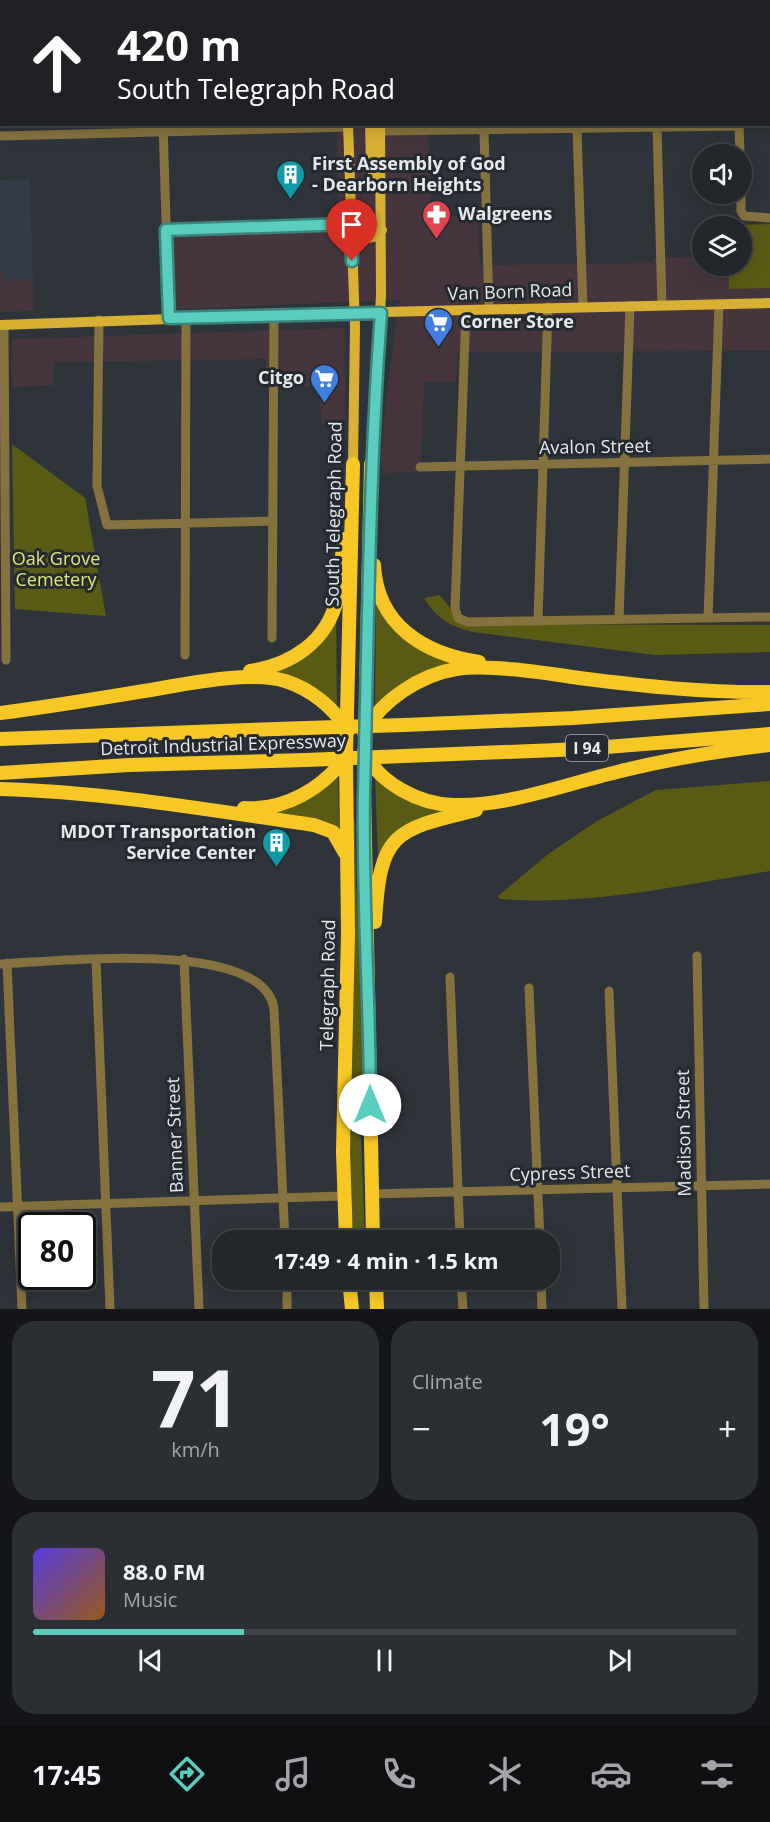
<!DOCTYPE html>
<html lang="en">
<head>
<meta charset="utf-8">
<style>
  body { margin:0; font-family:"Open Sans",sans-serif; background:#2b2f34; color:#f1f3f6; height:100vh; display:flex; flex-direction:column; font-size:22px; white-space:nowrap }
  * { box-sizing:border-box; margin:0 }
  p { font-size:20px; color:#a3a5a9 }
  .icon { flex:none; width:33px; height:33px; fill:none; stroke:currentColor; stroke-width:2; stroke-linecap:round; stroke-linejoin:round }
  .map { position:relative; height:1309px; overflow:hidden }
  .panel { display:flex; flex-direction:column; gap:12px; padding:12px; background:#131518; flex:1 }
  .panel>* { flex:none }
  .hud { position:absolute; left:0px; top:0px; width:771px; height:126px; box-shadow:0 3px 15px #0003,0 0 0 2px #404448; background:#202124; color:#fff; overflow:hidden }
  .tools { position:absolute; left:692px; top:144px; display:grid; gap:12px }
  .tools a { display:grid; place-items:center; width:60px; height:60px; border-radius:50%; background:#23272c; box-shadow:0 3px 15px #0003,0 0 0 2px #404448; font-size:30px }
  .speed { position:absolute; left:18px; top:1212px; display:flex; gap:12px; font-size:30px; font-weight:700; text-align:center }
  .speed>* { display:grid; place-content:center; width:78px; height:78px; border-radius:50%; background:#23272c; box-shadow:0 3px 15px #0003,0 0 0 2px #404448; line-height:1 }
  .speed .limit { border:3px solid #111; border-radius:9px; background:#fff; color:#111 }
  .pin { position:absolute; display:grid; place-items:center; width:51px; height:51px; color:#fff; margin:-62px -26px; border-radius:50% 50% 50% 0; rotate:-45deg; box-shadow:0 0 6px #0007 }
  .pin .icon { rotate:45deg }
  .me { position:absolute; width:66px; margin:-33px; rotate:0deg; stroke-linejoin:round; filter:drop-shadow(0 0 4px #0008) }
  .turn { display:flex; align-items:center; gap:21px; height:126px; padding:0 18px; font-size:27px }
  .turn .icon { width:78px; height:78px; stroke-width:2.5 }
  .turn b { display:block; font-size:42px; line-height:51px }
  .big { font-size:45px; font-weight:700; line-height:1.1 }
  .panel .tile { flex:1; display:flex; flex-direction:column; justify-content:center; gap:9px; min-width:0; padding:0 21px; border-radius:24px; background:#2b2f34 }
  .panel .dial { align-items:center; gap:0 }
  .dial b { font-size:78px; line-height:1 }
  .song { display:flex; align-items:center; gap:18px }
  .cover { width:72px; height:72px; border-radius:9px; background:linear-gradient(135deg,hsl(250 70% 55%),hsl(30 70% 35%)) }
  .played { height:6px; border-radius:3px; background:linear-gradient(90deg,#59cebf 30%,#404448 30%) }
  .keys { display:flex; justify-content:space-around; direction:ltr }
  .heat { display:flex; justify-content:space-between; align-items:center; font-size:33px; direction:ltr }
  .panel .tiles { flex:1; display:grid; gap:12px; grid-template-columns:1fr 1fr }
  .tile:last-child { grid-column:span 2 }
  .trip { position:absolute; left:212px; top:1230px; width:348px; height:60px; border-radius:24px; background:#23272c; box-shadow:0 3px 15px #0003,0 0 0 2px #404448; font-weight:700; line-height:60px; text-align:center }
  .menu { display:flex; height:96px; justify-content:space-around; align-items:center; background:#0e1012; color:#a3a5a9 }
  .menu .icon { width:42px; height:42px }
  .menu .on { color:#59cebf }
  .menu b { font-size:27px; color:#f1f3f6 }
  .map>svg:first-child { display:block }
  .commercial { fill:#47353d }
  .built { fill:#343c48 }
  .green { fill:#595b14 }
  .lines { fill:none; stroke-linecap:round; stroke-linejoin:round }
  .river { stroke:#4b7fb9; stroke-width:10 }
  .minor { stroke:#85723e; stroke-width:9 }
  .major { stroke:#d7b034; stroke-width:10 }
  .highway { stroke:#f7c825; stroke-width:14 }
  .highway-bridge { stroke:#f7c825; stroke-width:14 }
  .route-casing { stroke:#3a867c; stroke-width:15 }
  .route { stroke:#59cebf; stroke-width:10 }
  .labels { text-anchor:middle; stroke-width:6; stroke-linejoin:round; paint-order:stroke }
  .shield { fill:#252a30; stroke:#abafb4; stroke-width:1.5 }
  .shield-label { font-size:16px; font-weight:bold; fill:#e5e8ed }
  .poi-label { font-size:18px; font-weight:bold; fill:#e5e8ed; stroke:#252a30; text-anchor:start }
  .street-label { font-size:18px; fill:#e5e8ed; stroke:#252a30 }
  .park-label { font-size:18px; fill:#e2e676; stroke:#252a30 }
</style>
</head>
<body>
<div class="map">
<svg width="770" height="1309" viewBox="0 0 770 1309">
  <rect width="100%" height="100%" fill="#2f343a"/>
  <path class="commercial" d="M337 125H428L431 216H478L480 265 654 263V258L702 256V266H728L729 289 770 288V351L457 352 456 382H424L421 472 383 473 381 463 386 400 399 300 174 309 170 234 338 219Z
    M0 269H3L4 281 33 279 34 311 0 312Z
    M344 328 346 422 321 425 320 386H266V359L54 362 53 385 12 387V339Z"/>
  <path class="built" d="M30 179 33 279 4 281 3 269H0V180Z"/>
  <path class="green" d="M770 224V288L729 289 728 266H741V226L727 225Z
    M12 444 85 498 106 616 15 609Z
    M440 595 462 624 770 625V652L655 655 473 632C450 626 437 619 424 598Z
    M376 599 383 609 452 661 453 666 375 713Z
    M336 617 337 710 273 674V670Z
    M338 772 339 829 274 815 275 811Z
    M375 773 444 811V814L381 857 378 856Z
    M770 781V871C680 885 591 906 500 899L498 896 547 855 597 821 656 790Z
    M352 821 355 822 356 885 362 947 364 1118 350 1115Z
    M354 1126 361 1138 365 1240H354C353 1218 344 1141 354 1126Z"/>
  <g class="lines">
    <path class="river" d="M708 2 709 0
      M0 92H2"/>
    <path class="minor" d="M158 0V2
      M479 0V2
      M573 0V2
      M652 0V2
      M735 0V2
      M0 46H2
      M163 124 169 318
      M739 124 740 154
      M657 127 662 305
      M577 129 583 307
      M380 131 739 126
      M484 131 489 309
      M0 136 348 127
      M741 194V211L744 216 770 218
      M166 229 350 224
      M466 310 455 608 458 618 468 622 770 617
      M99 320 97 486 107 525 273 521
      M4 325 6 660
      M420 467 770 459
      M708 618 719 304
      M619 619 630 306
      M538 621 548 307
      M272 638 274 315
      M185 655 186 318
      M697 956 704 1309
      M184 959 199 1309
      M96 960 110 1309
      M7 963 22 1309
      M0 964C53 962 264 937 274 1009L285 1240
      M450 977 460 1240
      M529 988 540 1240
      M609 991 622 1309
      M371 1194 770 1184
      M0 1207 343 1196
      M287 1280V1309
      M461 1280 463 1309
      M541 1280 542 1309"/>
    <path class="major" d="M342 0 343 2
      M375 0V2
      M348 124 355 327 353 464
      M370 124 371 165 376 184
      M351 227 368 238 377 236 382 230
      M0 325 343 313 770 303
      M371 464 381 295 380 124"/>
    <path class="highway" d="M371 464 364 791 373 1240
      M374 565C377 625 424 654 479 662
      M250 671C291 665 327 642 337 599 341 579 341 559 344 539
      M0 713C48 707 96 699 144 691 182 685 248 670 285 681 311 689 334 708 348 731
      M404 725 573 718 770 704
      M364 732C382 700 420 675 456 669 489 664 545 673 579 678 643 686 706 693 770 692
      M0 739 306 728
      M364 751C378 783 419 804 453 805 506 807 566 784 617 772 668 759 718 751 770 745
      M404 756 581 749 770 734
      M0 773 129 765 306 760
      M0 789C106 792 209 810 314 825L333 832 345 853
      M244 808C285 811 324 788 347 755
      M375 922C380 833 393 830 476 810
      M346 1240 343 1152 348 933 346 755 353 464
      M349 1280 352 1309
      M376 1280 377 1309"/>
    <path class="highway-bridge" d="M306 728 404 725
      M306 760 404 756"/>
  </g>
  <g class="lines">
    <defs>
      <path id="route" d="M352 261 350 224 166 230 169 318 381 313C369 473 368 632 364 792 362 896 370 1001 370 1105"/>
    </defs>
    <use href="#route" class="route-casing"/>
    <use href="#route" class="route"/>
  </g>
  <defs>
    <symbol id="building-pin" viewBox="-11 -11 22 30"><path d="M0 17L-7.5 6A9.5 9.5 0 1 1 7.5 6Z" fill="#0f9aa8" stroke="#252a30"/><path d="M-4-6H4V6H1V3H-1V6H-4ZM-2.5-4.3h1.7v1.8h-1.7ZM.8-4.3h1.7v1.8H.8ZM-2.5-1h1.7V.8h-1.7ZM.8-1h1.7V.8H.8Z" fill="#fff"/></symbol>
    <symbol id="pharmacy-pin" viewBox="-11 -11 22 30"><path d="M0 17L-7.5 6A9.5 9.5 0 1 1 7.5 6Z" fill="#e0444e" stroke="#252a30"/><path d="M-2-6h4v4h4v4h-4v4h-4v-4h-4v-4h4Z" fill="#fff"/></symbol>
    <symbol id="supermarket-pin" viewBox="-11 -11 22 30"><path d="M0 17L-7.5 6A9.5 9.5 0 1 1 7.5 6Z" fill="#3f7fe0" stroke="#252a30"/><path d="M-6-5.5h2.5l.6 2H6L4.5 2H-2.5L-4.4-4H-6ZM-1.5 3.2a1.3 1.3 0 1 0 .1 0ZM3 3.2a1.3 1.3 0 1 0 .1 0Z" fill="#fff"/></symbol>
  </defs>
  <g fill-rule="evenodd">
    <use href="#building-pin" x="274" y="158" width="33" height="45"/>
    <use href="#pharmacy-pin" x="420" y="198" width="33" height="45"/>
    <use href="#supermarket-pin" x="422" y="306" width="33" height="45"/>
    <use href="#supermarket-pin" x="308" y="362" width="33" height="45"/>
    <use href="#building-pin" x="260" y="826" width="33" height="45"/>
  </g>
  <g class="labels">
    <rect class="shield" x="566" y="735" width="42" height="26" rx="4.5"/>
    <g class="shield-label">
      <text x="587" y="754">I 94</text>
    </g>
    <g class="poi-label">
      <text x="312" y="170">First Assembly of God<tspan x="312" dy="21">- Dearborn Heights</tspan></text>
      <text x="458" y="220">Walgreens</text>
      <text x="460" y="328">Corner Store</text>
      <text x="304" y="384" text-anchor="end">Citgo</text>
      <text x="256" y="838" text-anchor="end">MDOT Transportation<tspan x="256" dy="21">Service Center</tspan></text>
    </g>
    <g class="street-label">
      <text transform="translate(510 292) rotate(-2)" y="6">Van Born Road</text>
      <text transform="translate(595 447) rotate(-1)" y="6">Avalon Street</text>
      <text transform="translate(334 514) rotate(-89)" y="6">South Telegraph Road</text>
      <text transform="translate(223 745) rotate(-2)" y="6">Detroit Industrial Expressway</text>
      <text transform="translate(328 985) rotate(-89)" y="6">Telegraph Road</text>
      <text transform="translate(684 1133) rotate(-91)" y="6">Madison Street</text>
      <text transform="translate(175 1135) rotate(-92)" y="6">Banner Street</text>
      <text transform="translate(570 1173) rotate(-2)" y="6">Cypress Street</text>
    </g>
    <g class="park-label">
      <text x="56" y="565">Oak Grove<tspan x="56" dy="21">Cemetery</tspan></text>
    </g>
  </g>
</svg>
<div class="tools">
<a><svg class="icon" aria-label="sound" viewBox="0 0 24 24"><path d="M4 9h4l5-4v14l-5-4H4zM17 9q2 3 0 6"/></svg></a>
<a><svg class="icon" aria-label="layers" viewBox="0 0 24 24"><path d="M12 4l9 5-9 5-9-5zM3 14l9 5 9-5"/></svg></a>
</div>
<div class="speed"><div class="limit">80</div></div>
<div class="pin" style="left:352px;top:261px;background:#d93025"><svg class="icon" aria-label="arrive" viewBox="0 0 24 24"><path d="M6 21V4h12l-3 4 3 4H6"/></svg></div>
<svg class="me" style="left:370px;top:1105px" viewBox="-20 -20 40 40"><circle r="19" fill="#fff"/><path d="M0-13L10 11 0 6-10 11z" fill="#59cebf"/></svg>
<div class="trip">17:49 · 4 min · 1.5 km</div>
<div class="hud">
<div class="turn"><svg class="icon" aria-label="ahead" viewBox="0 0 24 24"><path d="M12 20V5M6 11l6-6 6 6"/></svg><div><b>420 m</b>South Telegraph Road</div></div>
</div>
</div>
<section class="panel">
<div class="tiles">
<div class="tile dial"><b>71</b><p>km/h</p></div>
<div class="tile"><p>Climate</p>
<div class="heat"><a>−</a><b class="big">19°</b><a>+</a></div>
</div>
<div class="tile">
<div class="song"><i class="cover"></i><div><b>88.0 FM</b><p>Music</p></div></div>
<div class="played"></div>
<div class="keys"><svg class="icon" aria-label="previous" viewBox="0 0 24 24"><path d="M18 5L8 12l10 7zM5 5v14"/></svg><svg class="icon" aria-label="pause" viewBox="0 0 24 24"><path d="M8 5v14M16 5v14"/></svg><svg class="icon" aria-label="next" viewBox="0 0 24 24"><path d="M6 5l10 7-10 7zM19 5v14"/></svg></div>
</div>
</div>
</section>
<nav class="menu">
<b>17:45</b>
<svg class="icon on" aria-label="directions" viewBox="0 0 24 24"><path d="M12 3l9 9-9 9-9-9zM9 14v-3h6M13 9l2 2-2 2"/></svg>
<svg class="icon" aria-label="music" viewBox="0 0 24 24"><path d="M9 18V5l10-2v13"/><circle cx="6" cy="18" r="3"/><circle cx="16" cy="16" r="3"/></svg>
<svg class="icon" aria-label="phone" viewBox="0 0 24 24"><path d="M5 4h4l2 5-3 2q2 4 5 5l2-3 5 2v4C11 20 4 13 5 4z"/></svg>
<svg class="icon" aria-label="climate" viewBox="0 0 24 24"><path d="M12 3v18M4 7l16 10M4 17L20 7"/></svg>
<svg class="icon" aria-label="car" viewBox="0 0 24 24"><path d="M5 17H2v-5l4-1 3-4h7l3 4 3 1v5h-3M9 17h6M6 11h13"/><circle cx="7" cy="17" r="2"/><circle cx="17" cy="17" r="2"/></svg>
<svg class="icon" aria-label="filters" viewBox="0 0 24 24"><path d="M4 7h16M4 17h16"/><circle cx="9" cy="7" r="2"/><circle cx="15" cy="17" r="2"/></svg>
</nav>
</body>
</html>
